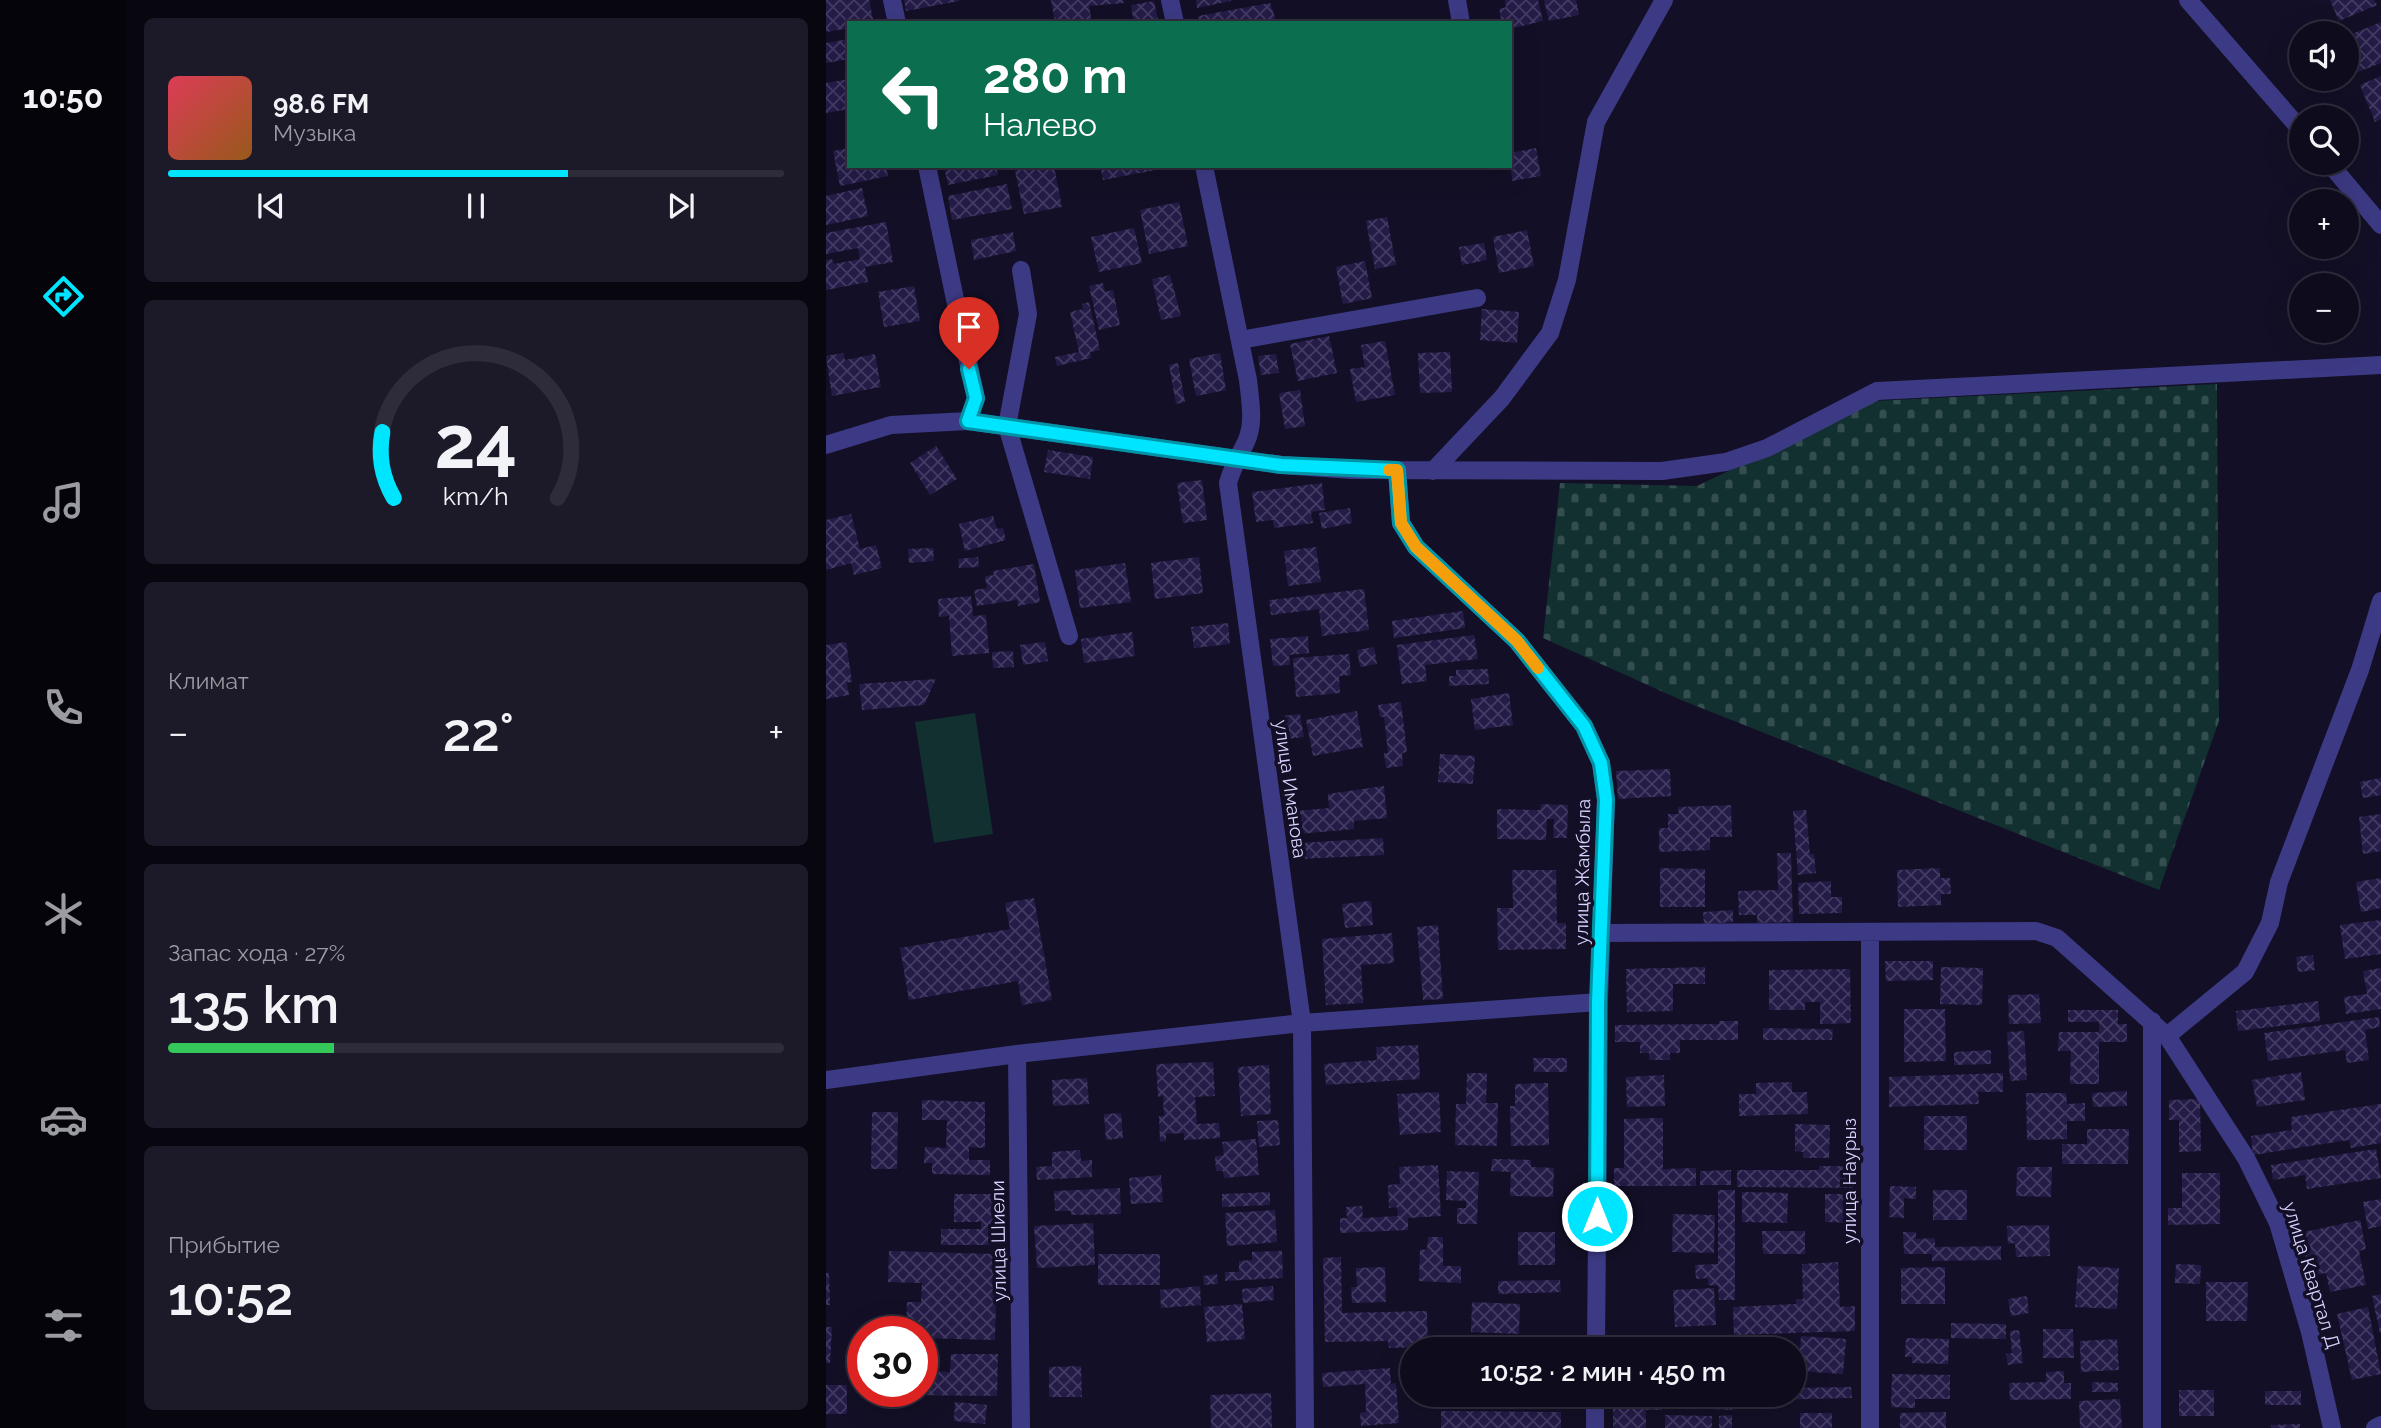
<!DOCTYPE html>
<html lang="ru">
<head>
<meta charset="utf-8">
<style>
  body { margin:0; font-family:Raleway,sans-serif; background:#1c1929; color:#f1f3f6; height:100vh; display:flex; flex-direction:column; font-size:26px; white-space:nowrap }
  * { box-sizing:border-box; margin:0 }
  p { font-size:23px; color:#9b9ba3 }
  .icon { flex:none; width:38px; height:38px; fill:none; stroke:currentColor; stroke-width:2; stroke-linecap:round; stroke-linejoin:round }
  .map { position:relative; flex:1; overflow:hidden }
  .sheet { display:flex; flex-direction:column; gap:18px; padding:18px; background:#08060f; width:700px }
  .sheet>* { flex:none }
  .top-card { position:absolute; left:21px; top:21px; width:665px; height:147px; border-radius:0px; box-shadow:0 7px 28px #0002,0 0 0 2px #2e2b3b; background:#0b6e4f; color:#fff; overflow:hidden }
  .fabs { position:absolute; left:1463px; top:21px; display:grid; gap:14px }
  .fabs a { display:grid; place-items:center; width:70px; height:70px; border-radius:50%; background:#0e0b1c; box-shadow:0 7px 28px #0002,0 0 0 2px #2e2b3b; font-size:35px }
  .speed { position:absolute; left:21px; top:1316px; display:flex; gap:14px; font-size:35px; font-weight:700; text-align:center }
  .speed>* { display:grid; place-content:center; width:91px; height:91px; border-radius:50%; background:#0e0b1c; box-shadow:0 7px 28px #0002,0 0 0 2px #2e2b3b; line-height:1 }
  .speed .limit { border:10px solid #d22; background:#fff; color:#111 }
  .pin { position:absolute; display:grid; place-items:center; width:60px; height:60px; color:#fff; margin:-72px -30px; border-radius:50% 50% 50% 0; rotate:-45deg; box-shadow:0 0 7px #0007 }
  .pin .icon { rotate:45deg }
  .me { position:absolute; width:77px; margin:-38px; rotate:0deg; stroke-linejoin:round; filter:drop-shadow(0 0 5px #0008) }
  .turn { display:flex; align-items:center; gap:24px; height:147px; padding:0 21px; font-size:32px }
  .turn .icon { width:91px; height:91px; stroke-width:2.5 }
  .turn b { display:block; font-size:49px; line-height:60px }
  .big { font-size:52px; font-weight:600; line-height:1.1 }
  .sheet .tile { flex:1; display:flex; flex-direction:column; justify-content:center; gap:10px; min-width:0; padding:0 24px; border-radius:10px; background:#1c1929 }
  .sheet .dial { align-items:center; gap:0 }
  .dial svg { height:182px; overflow:visible; fill:none; stroke:#2e2b3b; stroke-width:7; stroke-linecap:round; text-anchor:middle }
  .dial text { fill:#f1f3f6; stroke:none }
  .song { display:flex; align-items:center; gap:21px }
  .cover { width:84px; height:84px; border-radius:10px; background:linear-gradient(135deg,hsl(350 70% 55%),hsl(30 70% 35%)) }
  .played { height:7px; border-radius:4px; background:linear-gradient(90deg,#00e5ff 65%,#2e2b3b 65%) }
  .keys { display:flex; justify-content:space-around; direction:ltr }
  .heat { display:flex; justify-content:space-between; align-items:center; font-size:38px; direction:ltr }
  .charge { height:10px; border-radius:5px; background:linear-gradient(90deg,#34c759 27%,#2e2b3b 0) }
  .trip { position:absolute; left:574px; top:1337px; width:406px; height:70px; border-radius:35px; background:#0e0b1c; box-shadow:0 7px 28px #0002,0 0 0 2px #2e2b3b; font-weight:600; line-height:70px; text-align:center }
  main { display:flex; flex:1; min-height:0 }
  .dock { display:flex; flex-direction:column; width:126px; justify-content:space-around; align-items:center; background:#06040b; color:#9b9ba3 }
  .dock .icon { width:49px; height:49px }
  .dock .on { color:#00e5ff }
  .dock b { font-size:32px; color:#f1f3f6 }
  .map>svg:first-child { display:block }
  .grass { fill:#12302f }
  .cemetery { fill:url(#cemetery-stones) }
  .building { fill:url(#building-cross-hatch) }
  .lines { fill:none; stroke-linecap:round; stroke-linejoin:round }
  .minor { stroke:#3d3a85; stroke-width:18 }
  .route-casing { stroke:#0095a6; stroke-width:18 }
  .route { stroke:#00e5ff; stroke-width:12 }
  .slow { stroke:#f59e0b; stroke-width:12 }
  .labels { text-anchor:middle; stroke-width:7; stroke-linejoin:round; paint-order:stroke }
  .street-label { font-size:19px; fill:#d9d4ff; stroke:#130f26 }
</style>
</head>
<body>
<main>
<nav class="dock">
<b>10:50</b>
<svg class="icon on" aria-label="directions" viewBox="0 0 24 24"><path d="M12 3l9 9-9 9-9-9zM9 14v-3h6M13 9l2 2-2 2"/></svg>
<svg class="icon" aria-label="music" viewBox="0 0 24 24"><path d="M9 18V5l10-2v13"/><circle cx="6" cy="18" r="3"/><circle cx="16" cy="16" r="3"/></svg>
<svg class="icon" aria-label="phone" viewBox="0 0 24 24"><path d="M5 4h4l2 5-3 2q2 4 5 5l2-3 5 2v4C11 20 4 13 5 4z"/></svg>
<svg class="icon" aria-label="climate" viewBox="0 0 24 24"><path d="M12 3v18M4 7l16 10M4 17L20 7"/></svg>
<svg class="icon" aria-label="car" viewBox="0 0 24 24"><path d="M5 17H2v-5l4-1 3-4h7l3 4 3 1v5h-3M9 17h6M6 11h13"/><circle cx="7" cy="17" r="2"/><circle cx="17" cy="17" r="2"/></svg>
<svg class="icon" aria-label="filters" viewBox="0 0 24 24"><path d="M4 7h16M4 17h16"/><circle cx="9" cy="7" r="2"/><circle cx="15" cy="17" r="2"/></svg>
</nav>
<section class="sheet">
<div class="tile">
<div class="song"><i class="cover"></i><div><b>98.6 FM</b><p>Музыка</p></div></div>
<div class="played"></div>
<div class="keys"><svg class="icon" aria-label="previous" viewBox="0 0 24 24"><path d="M18 5L8 12l10 7zM5 5v14"/></svg><svg class="icon" aria-label="pause" viewBox="0 0 24 24"><path d="M8 5v14M16 5v14"/></svg><svg class="icon" aria-label="next" viewBox="0 0 24 24"><path d="M6 5l10 7-10 7zM19 5v14"/></svg></div>
</div>
<div class="tile dial"><svg viewBox="0 0 100 80">
<path d="M14 69A42 42 0 1 1 86 69"/>
<path d="M14 69A42 42 0 0 1 9 40" stroke="#00e5ff"/>
<text x="50" y="56" font-size="32" font-weight="700">24</text>
<text x="50" y="72" font-size="11">km/h</text>
</svg></div>
<div class="tile"><p>Климат</p>
<div class="heat"><a>−</a><b class="big">22°</b><a>+</a></div>
</div>
<div class="tile"><p>Запас хода · 27%</p><b class="big">135 km</b><div class="charge"></div></div>
<div class="tile"><p>Прибытие</p><b class="big">10:52</b></div>
</section>
<div class="map">
<svg width="1555" height="1428" viewBox="0 0 1555 1428">
  <defs>
    <pattern id="cemetery-stones" width="16" height="16" patternUnits="userSpaceOnUse" patternTransform="scale(1.75)"><rect width="16" height="16" fill="#12302f"/><path d="M2 7V4a2 2 0 0 1 4 0v3zM10 15v-3a2 2 0 0 1 4 0v3z" fill="#344d4e"/></pattern>
    <pattern id="building-cross-hatch" width="8" height="8" patternUnits="userSpaceOnUse" patternTransform="scale(1.75)"><rect width="8" height="8" fill="#241b47"/><path d="M0 0l8 8M0 8l8-8" fill="none" stroke="#433b63"/></pattern>
  </defs>
  <rect width="100%" height="100%" fill="#130f26"/>
  <path class="grass" d="M149 713 167 834 108 843 89 722Z"/>
  <path class="cemetery" d="M1391 384 1393 721 1333 890 855 700 717 638 734 483 871 486 1048 401Z"/>
  <path class="building" d="M0 0H43L48 23H23V28L0 32Z
    M78 0H133V1L80 11Z
    M225 0H297L298 3 263 6 266 23H229Z
    M370 0H405V1L371 8Z
    M679 0H712L717 21 684 29V23H676L673 9 680 7Z
    M718 0H750L753 15 723 21Z
    M1504 0H1548L1551 5 1513 21Z
    M328 1 332 20 308 23 305 5Z
    M444 3 451 23H373L372 16Z
    M1555 22V63L1532 72 1521 45V36Z
    M23 39V59L0 63V43Z
    M1555 76V119L1549 122 1534 85Z
    M23 79V109L0 113V83Z
    M23 148V166H60L62 176 14 186 7 151Z
    M710 148 715 176 686 181 684 153Z
    M139 166H170L172 175 122 185 119 171Z
    M210 166H228L236 207 198 214 189 171Z
    M274 166H330V170L277 180Z
    M181 184 186 209 126 220 122 196Z
    M36 188 42 216 0 225V196Z
    M353 202 362 246 323 254 314 210Z
    M561 217 570 265 549 269 540 221Z
    M60 222 67 262 39 267 42 282 0 290V260L6 259 8 264 34 259 32 248 0 254V233Z
    M308 228 316 263 273 272 265 237Z
    M701 230 708 266 673 273 667 237Z
    M187 232 190 251 148 260 145 240Z
    M658 243 661 260 636 265 633 247Z
    M539 261 546 298 517 304 510 267Z
    M344 275 355 316 335 320 326 279Z
    M277 283 279 292 287 290 294 325 273 330 263 286Z
    M88 286 94 321 58 327 52 292Z
    M263 302 274 350 264 352 265 358 231 366 229 357 253 352 244 312 257 309 256 304Z
    M656 309 693 312 691 343 654 340Z
    M503 336 511 373 472 381 464 344Z
    M559 341 569 395 530 402 524 369 539 367 535 345Z
    M624 352 626 392 594 393 592 353Z
    M17 353 19 360 49 354 55 387 6 396 0 356Z
    M394 353 400 390 370 396 363 359Z
    M450 354 453 373 435 375 432 356Z
    M352 363 359 402 350 404 343 365Z
    M474 390 479 426 459 429 453 393Z
    M110 446 131 479 104 495 84 463Z
    M222 450 267 457 264 479 218 472Z
    M376 480 381 520 357 523 351 483Z
    M496 483 499 510 485 512 487 523 448 528 447 520 430 522 426 492Z
    M524 508 526 523 496 529 493 513Z
    M25 514 34 549 50 545 56 568 28 575 25 563 0 570V520Z
    M167 516 171 529 177 528 180 540 139 551 133 524Z
    M490 547 495 582 462 586 458 551Z
    M107 548 108 561 83 563 82 549Z
    M152 557 153 567 133 568 132 559Z
    M373 557 377 593 329 599 325 563Z
    M299 563 305 602 254 608 249 570Z
    M208 564 214 602 192 606 191 600 151 606 148 590 161 588 159 576 168 575 167 571Z
    M538 589 543 630 496 636 493 609 445 615 443 600Z
    M145 596 147 616 160 615 163 653 126 656 123 616 113 617 112 599Z
    M637 611 639 628 568 638 566 621Z
    M402 623 404 644 368 648 365 627Z
    M306 632 309 656 258 663 255 639Z
    M648 635 652 659 599 665 601 681 576 684 571 645Z
    M482 636 483 653 463 655 464 665 447 666 444 639Z
    M20 642 26 682 21 683 23 695 0 699V645Z
    M219 642 222 661 197 665 194 645Z
    M548 647 551 664 534 667 531 650Z
    M187 651 188 667 167 668 166 652Z
    M523 654 525 675 513 676 514 693 470 697 467 658Z
    M662 669 663 684 623 686V676H630V670Z
    M110 679 98 705 36 710 33 684Z
    M683 693 687 725 649 730 645 699Z
    M575 702 581 752 576 753 577 766 560 768 558 753H562L558 717H554L552 705Z
    M531 711 537 747 487 756 480 720Z
    M474 714 478 737 460 739 456 716Z
    M614 754 649 756 647 784 612 782Z
    M844 769 845 796 792 799 790 771Z
    M1555 778V795L1537 798 1534 782Z
    M558 786 561 818 528 821V829L473 834 471 811 503 808 502 794Z
    M715 804 742 805 741 838H727L728 819H721L720 840 671 839V809L714 810Z
    M905 805 906 837H884V850L833 852V828H842V814H853L852 807Z
    M980 810 984 854H988L990 873 972 875 967 811Z
    M1555 814V851L1537 854 1533 817Z
    M557 838 558 855 474 859 473 843Z
    M951 853H965L967 922 931 923V915H913L912 891 952 890Z
    M834 868 879 869V907H834Z
    M1114 868V878H1124L1125 894H1115V905L1072 907 1071 870Z
    M686 870H730L731 923H740V949L672 950 671 908H687Z
    M1555 878V908L1535 912 1530 882Z
    M1005 881V897H1016V913L973 914 972 883Z
    M208 898 226 1000 196 1005 192 981 83 1000 74 948 184 929 179 903Z
    M545 901 547 925 519 928 516 904Z
    M907 910V922L878 924 877 912Z
    M1555 920V954L1519 959 1514 925Z
    M612 925 617 999 597 1000 591 927Z
    M566 933 568 963 535 965 537 1003 500 1005 496 939Z
    M1487 955 1489 970 1472 972 1470 957Z
    M1059 961H1107V980L1060 981Z
    M879 967V984H847V1011L801 1012 800 969Z
    M1115 967 1157 968 1156 1005 1114 1004Z
    M1555 968V1009L1520 1014 1518 997 1541 994 1537 971Z
    M1024 969 1025 1023 994 1024V1002H979V1010H943V970Z
    M1213 994 1215 1023 1183 1024 1182 995Z
    M1492 1001 1494 1021 1412 1031 1410 1011Z
    M1078 1009H1119L1120 1061 1078 1062Z
    M1242 1010H1292V1024H1301V1042H1273V1084H1244L1245 1051H1232L1233 1032H1273V1022H1242Z
    M1553 1017 1554 1027 1539 1030 1543 1060 1521 1063 1519 1050 1442 1061 1438 1033Z
    M893 1021H912V1040H854V1053H844V1060H823V1053H814V1042H789V1025L893 1024Z
    M937 1028 1007 1029 1006 1040H937Z
    M1198 1031 1201 1080 1184 1081 1181 1032Z
    M592 1045 594 1079 500 1085 498 1064 551 1060 550 1047Z
    M1165 1050V1064L1128 1065V1052Z
    M707 1058H741V1072H708Z
    M387 1062 389 1096 369 1097 371 1124 393 1123 394 1138 358 1140V1133L340 1134V1141L334 1142 333 1116H338L337 1096 332 1097 330 1064Z
    M443 1065 445 1114 415 1116 412 1067Z
    M1475 1072 1479 1100 1431 1107 1426 1080Z
    M641 1073H661L660 1103H672L671 1146 629 1145 630 1104H640Z
    M1177 1073V1092H1152L1153 1104 1063 1107V1077Z
    M838 1075 839 1106 801 1107 800 1077Z
    M261 1078 263 1104 227 1106 226 1080Z
    M966 1082V1092H981L982 1114 913 1116V1094H930V1083Z
    M722 1083 723 1145 685 1146 684 1106H689V1084Z
    M1301 1091V1106L1267 1107 1266 1093Z
    M613 1092 615 1132 574 1135 571 1094Z
    M1200 1093H1240L1241 1104 1259 1103V1121H1241V1139L1201 1140Z
    M1374 1099 1375 1151 1353 1152V1120H1343V1100Z
    M96 1100 159 1102V1148L143 1147V1160H164V1175L106 1174V1163H98L99 1147 120 1148 121 1120H96Z
    M1555 1104V1143L1525 1148 1523 1140 1427 1155 1425 1136 1466 1130 1465 1117Z
    M46 1112H72L71 1169H45Z
    M295 1113 297 1138 280 1140 278 1114Z
    M1098 1116H1141V1150H1098Z
    M837 1118V1169L870 1168V1186H788V1168H798V1119Z
    M452 1120 454 1145 433 1147 431 1121Z
    M969 1124 1004 1125 1003 1158H977V1152L969 1151Z
    M1261 1129H1303L1302 1164H1236V1144H1261Z
    M430 1139 433 1175 398 1178 397 1171H390L389 1156 398 1155 396 1142Z
    M1550 1149 1555 1178 1481 1189 1479 1175 1447 1180 1445 1165Z
    M254 1150 255 1161 266 1160V1177L211 1180 210 1167 226 1166V1152Z
    M666 1159 705 1160V1167L728 1168 727 1197 684 1196 685 1172 665 1171Z
    M612 1165 615 1216 582 1218V1230L514 1233V1218H521L520 1207 536 1206 537 1218 572 1216 571 1207 563 1208 562 1185 574 1184 573 1167Z
    M993 1166H1027V1188L911 1187V1170H993Z
    M1191 1167H1226L1225 1197 1190 1196Z
    M905 1170V1185H874V1171Z
    M621 1171 653 1172 651 1224H631V1208H640V1201L620 1200Z
    M1356 1173H1394V1224L1342 1225V1208H1356Z
    M335 1175 337 1202 305 1204 303 1178Z
    M1064 1186 1090 1187V1199L1078 1198V1218L1063 1217Z
    M294 1188 295 1214 245 1215V1211H229L228 1191Z
    M892 1190H909V1300H893L892 1286 882 1285V1278L870 1279 869 1265 892 1264Z
    M1107 1190H1141V1220H1107Z
    M444 1192V1205L396 1207V1194Z
    M916 1192 962 1193 961 1223 916 1222Z
    M128 1194H172V1245H115V1229H155V1222H128Z
    M999 1194H1026V1223L999 1222Z
    M1555 1199V1226L1542 1229 1537 1202Z
    M449 1210 451 1242 401 1246 399 1213Z
    M847 1214 889 1215 888 1253 846 1252Z
    M1534 1220 1540 1249 1533 1251 1540 1285 1504 1292 1500 1273 1483 1276 1474 1233Z
    M267 1223 269 1265 211 1268 208 1226Z
    M1223 1225 1224 1256 1190 1257 1189 1243 1182 1244 1181 1226Z
    M936 1231H979V1254H937Z
    M692 1232H729V1265H692Z
    M1077 1232H1090V1239L1109 1238V1247L1175 1246V1260L1106 1261V1254H1078Z
    M602 1237H617V1266H635V1283L593 1281 594 1249 601 1250Z
    M63 1251 171 1254 169 1340 96 1338V1332H80L81 1302H95L96 1283 62 1282Z
    M456 1251 457 1278 399 1281V1272H413V1261L426 1260V1252Z
    M272 1254H334V1285H272Z
    M515 1257 516 1313 601 1311 602 1347 563 1348 562 1341 499 1342 497 1258Z
    M1012 1262 1014 1307 1029 1306V1331L908 1335 907 1307 970 1304V1299H977L976 1264Z
    M1350 1264 1375 1265 1374 1284 1349 1283Z
    M1252 1266 1293 1268 1291 1309 1249 1307Z
    M559 1267 560 1302 526 1303 525 1287H531L530 1268Z
    M1119 1267V1304H1075V1268Z
    M0 1273H3L4 1305H0Z
    M391 1274 392 1284 378 1285 377 1276Z
    M734 1280 735 1292 672 1294V1281Z
    M1380 1282H1422L1421 1321H1380Z
    M374 1286 375 1305 335 1308 334 1290Z
    M447 1286 448 1300 417 1303 416 1289Z
    M888 1288 890 1325 849 1327 847 1290Z
    M1555 1294V1332L1554 1333 1546 1296Z
    M1201 1296 1203 1313 1185 1316 1182 1299Z
    M646 1302 694 1304 693 1334 645 1332Z
    M416 1304 419 1339 381 1342 378 1307Z
    M1542 1307 1555 1374 1526 1380 1511 1314Z
    M1125 1323 1180 1324V1339L1125 1338Z
    M42 1326H60V1332H42Z
    M0 1327H6L4 1363H0Z
    M1217 1329H1247L1248 1358H1217Z
    M1193 1330 1197 1363 1182 1365 1180 1354 1186 1353 1184 1331Z
    M788 1336H821V1349H787Z
    M975 1336 1020 1339 1017 1374 972 1371Z
    M877 1337 907 1338V1349L877 1348Z
    M1080 1338 1123 1339 1122 1364 1086 1363V1357H1079Z
    M1291 1339 1293 1370 1255 1372 1254 1341Z
    M125 1354H172L171 1396 78 1395V1391H96V1371L124 1372Z
    M255 1366 256 1397H223V1367Z
    M564 1368 565 1384 570 1383 573 1423 535 1426 534 1413 540 1412 539 1384 497 1387 496 1373Z
    M1238 1371V1383H1245V1399L1184 1400 1183 1383 1220 1382V1372Z
    M1066 1374 1124 1375V1399H1089V1408L1065 1407Z
    M1266 1382 1292 1383V1392H1266Z
    M0 1385H21V1414H0Z
    M1025 1387 1026 1398 936 1400V1395H968V1388Z
    M1353 1390H1388V1416H1353Z
    M1439 1391H1475V1405H1439Z
    M445 1393 446 1428H385L384 1395Z
    M684 1395H723V1398L684 1397Z
    M787 1395H835V1410H820V1428H787Z
    M847 1395H906V1410L886 1409V1400L846 1399Z
    M1294 1399 1296 1428H1254L1253 1401Z
    M129 1402 161 1405 159 1424 128 1421Z
    M615 1411 735 1412V1428H615Z
    M1120 1412V1428H1074V1413Z
    M974 1413H1006V1428H974Z
    M839 1415 886 1416V1428H839Z
    M906 1415V1428H893V1416Z
    M1474 1424V1428H1445V1425Z"/>
  <g class="lines">
    <path class="minor" d="M66 0 71 23
      M344 0 349 23
      M631 0 635 23
      M1362 0 1475 130
      M1503 163 1555 225
      M101 166 150 399 142 421
      M378 166 422 380C424 400 429 423 420 442 413 457 407 465 402 483L476 1023 479 1428
      M195 270 202 314 181 426 243 636
      M414 340 651 298
      M0 445 65 425 142 421 455 465 526 470 836 471 900 462 941 448 1051 391 1555 365
      M571 470 575 523 590 547 691 641 758 726 775 763 780 799 773 1002 770 1349
      M607 471 676 398 724 333 741 280 770 122 838 0
      M776 933 1210 931 1231 938 1341 1036 1420 1158 1452 1223 1484 1332 1506 1428
      M1044 933V1428
      M1326 1021V1428
      M1341 1036 1419 972 1444 923 1453 882 1534 670 1555 601
      M191 1054 195 1428
      M0 1080 191 1054 476 1023 773 1002
      M769 1428V1395
      M1549 1428 1555 1425"/>
  </g>
  <g class="lines">
    <defs>
      <path id="route" d="M143 369 150 398 142 421 455 465 571 470 575 523 590 547 691 641 758 726 775 763 780 800 772 1002 771 1216"/>
    </defs>
    <use href="#route" class="route-casing"/>
    <use href="#route" class="route"/>
    <path class="slow" d="M563 470H571L575 523 590 547 691 641 712 668"/>
  </g>
  <g class="labels">
    <g class="street-label">
      <text transform="translate(465 789) rotate(82)" y="7">улица Иманова</text>
      <text transform="translate(756 872) rotate(-89)" y="7">улица Жамбыла</text>
      <text transform="translate(1023 1181) rotate(-90)" y="7">улица Наурыз</text>
      <text transform="translate(172 1241) rotate(-91)" y="7">улица Шиели</text>
      <text transform="translate(1486 1275) rotate(73)" y="7">улица Квартал Д</text>
    </g>
  </g>
</svg>
<div class="fabs">
<a><svg class="icon" aria-label="sound" viewBox="0 0 24 24"><path d="M4 9h4l5-4v14l-5-4H4zM17 9q2 3 0 6"/></svg></a>
<a><svg class="icon" aria-label="search" viewBox="0 0 24 24"><circle cx="10" cy="10" r="6"/><path d="M15 15l6 6"/></svg></a>
<a>+</a>
<a>−</a>
</div>
<div class="speed"><div class="limit">30</div></div>
<div class="pin" style="left:143px;top:369px;background:#d93025"><svg class="icon" aria-label="arrive" viewBox="0 0 24 24"><path d="M6 21V4h12l-3 4 3 4H6"/></svg></div>
<svg class="me" style="left:771px;top:1216px" viewBox="-20 -20 40 40"><circle r="17" fill="#00e5ff" stroke="#fff" stroke-width="3"/><path d="M0-11L8 9 0 5-8 9z" fill="#fff"/></svg>
<div class="trip">10:52 · 2 мин · 450 m</div>
<div class="top-card">
<div class="turn"><svg class="icon" aria-label="left" viewBox="0 0 24 24"><path d="M17 20v-9H6M10 6l-5 5 5 5"/></svg><div><b>280 m</b>Налево</div></div>
</div>
</div>
</main>
</body>
</html>
